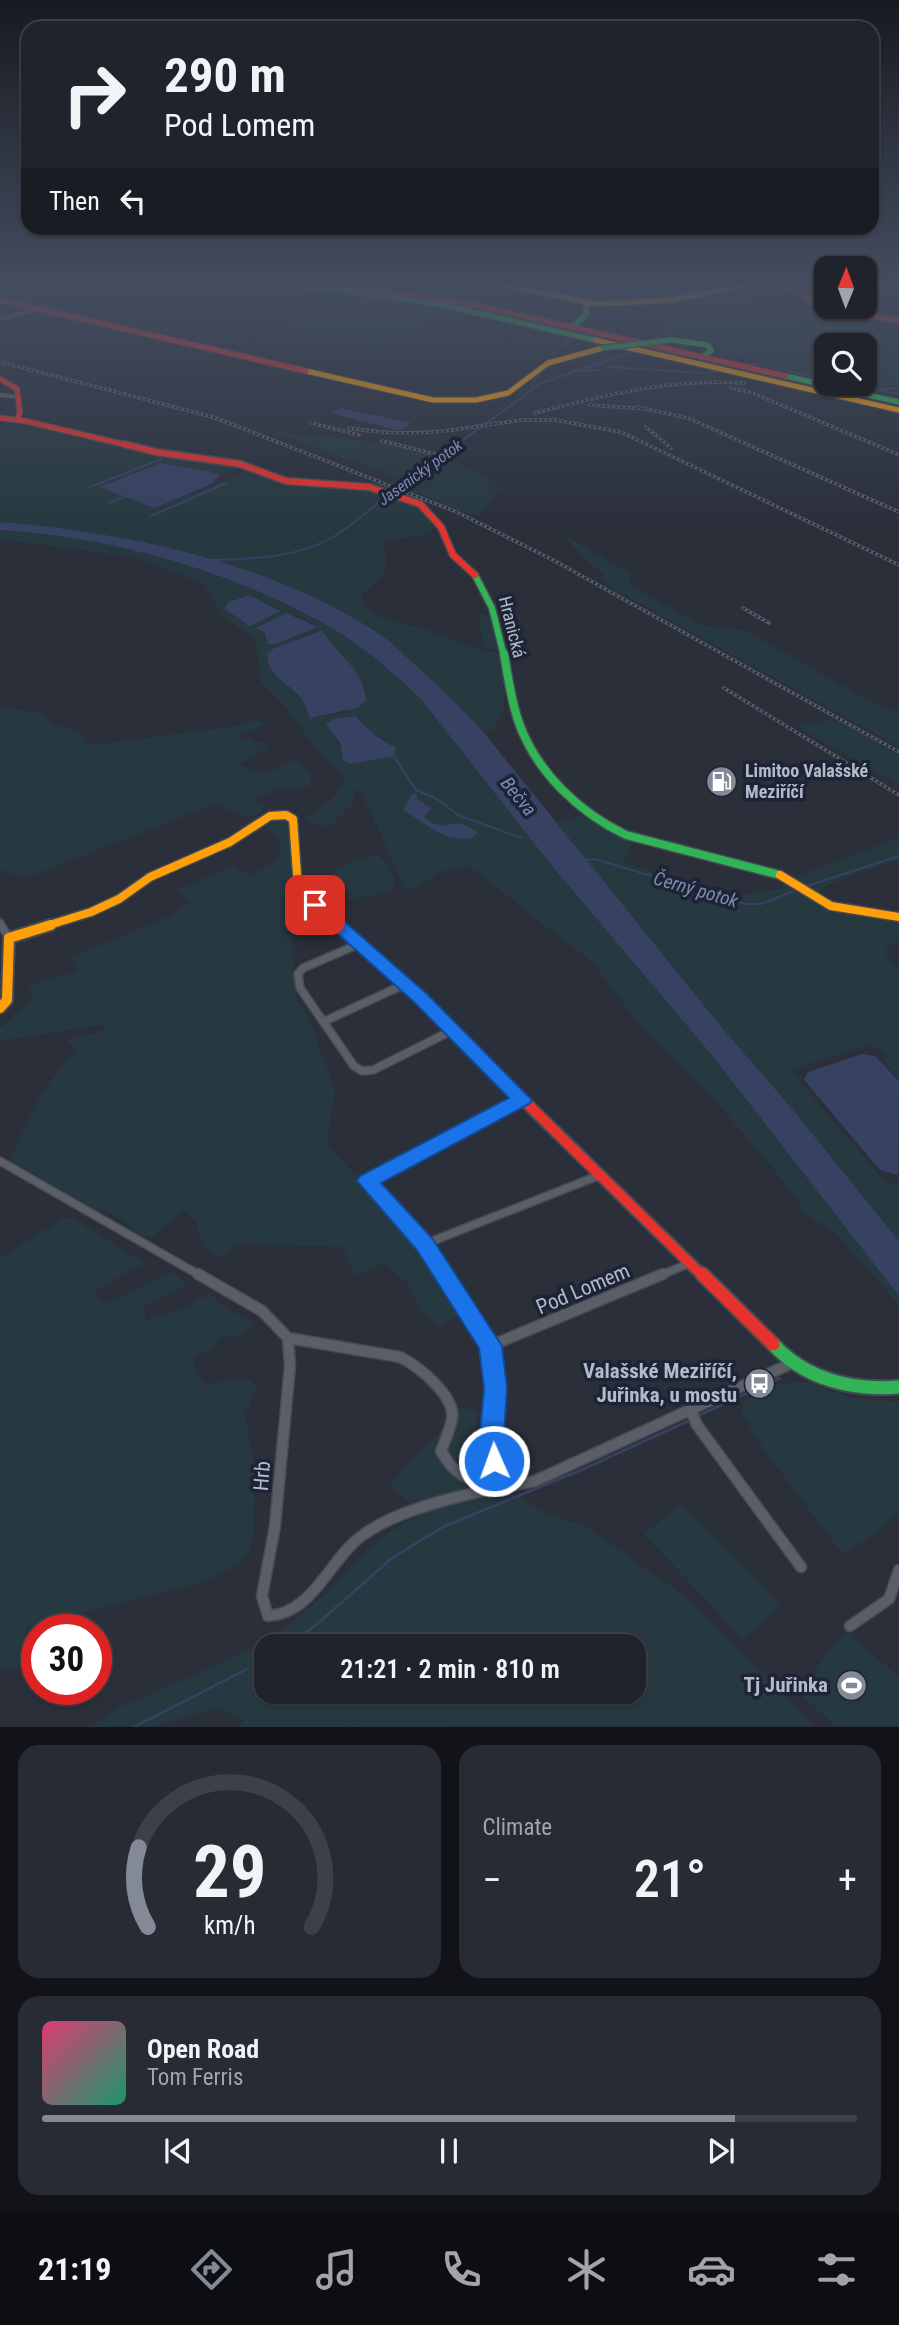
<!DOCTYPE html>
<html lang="en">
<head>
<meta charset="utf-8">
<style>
  body { margin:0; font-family:"Roboto Condensed",sans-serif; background:#282b34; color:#f1f3f6; height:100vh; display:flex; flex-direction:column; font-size:26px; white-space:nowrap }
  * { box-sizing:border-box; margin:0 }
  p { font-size:23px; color:#a2a4a9 }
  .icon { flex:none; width:38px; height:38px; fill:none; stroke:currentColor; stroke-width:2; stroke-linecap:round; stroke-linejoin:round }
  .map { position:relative; height:1727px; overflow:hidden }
  .side { display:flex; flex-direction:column; gap:18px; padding:18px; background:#121318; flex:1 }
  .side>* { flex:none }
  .banner { position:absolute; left:21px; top:21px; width:858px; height:214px; border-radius:21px; box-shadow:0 2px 5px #0004,0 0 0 2px #3d4048; background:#20232c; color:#f1f3f6; overflow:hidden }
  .needle { width:46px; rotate:1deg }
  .controls { position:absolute; left:814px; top:256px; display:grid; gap:14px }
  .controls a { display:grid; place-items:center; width:63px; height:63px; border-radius:14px; background:#20232c; box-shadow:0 2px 5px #0004,0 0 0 2px #3d4048; font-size:35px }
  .speed { position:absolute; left:21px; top:1614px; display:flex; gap:14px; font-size:35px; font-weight:700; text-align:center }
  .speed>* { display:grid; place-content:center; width:91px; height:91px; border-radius:50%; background:#20232c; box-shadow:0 2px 5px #0004,0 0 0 2px #3d4048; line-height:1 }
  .speed .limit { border:10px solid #d22; background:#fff; color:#111 }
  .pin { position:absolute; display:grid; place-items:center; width:60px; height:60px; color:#fff; margin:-30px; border-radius:14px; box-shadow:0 4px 10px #0006 }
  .me { position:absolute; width:77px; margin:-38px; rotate:358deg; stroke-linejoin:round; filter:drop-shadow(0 0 5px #0008) }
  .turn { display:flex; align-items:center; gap:24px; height:147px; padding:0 28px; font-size:32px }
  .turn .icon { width:91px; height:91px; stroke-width:2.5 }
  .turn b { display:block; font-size:49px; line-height:60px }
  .then { display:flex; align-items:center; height:66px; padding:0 28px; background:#0003; gap:14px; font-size:26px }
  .big { font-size:52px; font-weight:600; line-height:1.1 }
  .side .tile { flex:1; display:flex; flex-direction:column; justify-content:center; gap:10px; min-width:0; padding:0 24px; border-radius:21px; background:#282b34 }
  .side .dial { align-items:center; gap:0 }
  .dial svg { height:182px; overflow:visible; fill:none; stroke:#3d4048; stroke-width:7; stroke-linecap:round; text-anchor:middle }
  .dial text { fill:#f1f3f6; stroke:none }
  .song { display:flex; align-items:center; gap:21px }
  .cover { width:84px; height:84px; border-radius:10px; background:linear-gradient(135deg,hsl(340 70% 55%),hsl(160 70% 35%)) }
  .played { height:7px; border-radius:4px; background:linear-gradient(90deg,#848998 85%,#3d4048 85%) }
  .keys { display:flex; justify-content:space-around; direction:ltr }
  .heat { display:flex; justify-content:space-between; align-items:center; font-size:38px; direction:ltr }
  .side .tiles { flex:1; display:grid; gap:18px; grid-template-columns:1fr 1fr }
  .tile:last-child { grid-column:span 2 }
  .trip { position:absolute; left:254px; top:1634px; width:392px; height:70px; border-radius:21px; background:#20232c; box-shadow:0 2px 5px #0004,0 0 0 2px #3d4048; font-weight:600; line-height:70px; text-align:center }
  .menu { display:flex; height:112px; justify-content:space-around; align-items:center; background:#0d0e12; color:#a2a4a9 }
  .menu .icon { width:49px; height:49px }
  .menu .on { color:#848998 }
  .menu b { font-size:32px; color:#f1f3f6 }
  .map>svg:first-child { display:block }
  .green { fill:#273940; fill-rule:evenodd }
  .water { fill:#374263 }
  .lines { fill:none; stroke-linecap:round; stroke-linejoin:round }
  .stream-far1 { stroke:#374263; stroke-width:2 }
  .stream { stroke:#374263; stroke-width:2.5 }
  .street-far3-casing { stroke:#464a53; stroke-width:5 }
  .street-far2-casing { stroke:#464a53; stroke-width:9 }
  .street-far1-casing { stroke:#464a53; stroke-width:10 }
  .street-casing { stroke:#464a53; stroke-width:13 }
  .fast-far3-casing { stroke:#464a53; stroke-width:7 }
  .fast-far2-casing { stroke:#464a53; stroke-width:9 }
  .fast-far1-casing { stroke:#464a53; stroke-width:11 }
  .fast-casing { stroke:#464a53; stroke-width:17 }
  .slow-far2-casing { stroke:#464a53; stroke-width:7 }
  .slow-far1-casing { stroke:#464a53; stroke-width:11 }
  .slow-casing { stroke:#464a53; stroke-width:14 }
  .jam-far3-casing { stroke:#464a53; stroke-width:7 }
  .jam-far2-casing { stroke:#464a53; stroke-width:9 }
  .jam-far1-casing { stroke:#464a53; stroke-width:14 }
  .jam-casing { stroke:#464a53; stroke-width:17 }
  .street-far3 { stroke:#5b5e67; stroke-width:3.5 }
  .street-far2 { stroke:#5b5e67; stroke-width:5 }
  .street-far1 { stroke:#5b5e67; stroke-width:7 }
  .street { stroke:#5b5e67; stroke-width:10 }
  .fast-far3 { stroke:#30b455; stroke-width:5 }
  .fast-far2 { stroke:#30b455; stroke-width:6 }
  .fast-far1 { stroke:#30b455; stroke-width:8 }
  .fast { stroke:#30b455; stroke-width:13 }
  .slow-far2 { stroke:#ff9f0a; stroke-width:5 }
  .slow-far1 { stroke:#ff9f0a; stroke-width:8 }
  .slow { stroke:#ff9f0a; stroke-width:10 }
  .jam-far3 { stroke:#e5322d; stroke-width:5 }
  .jam-far2 { stroke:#e5322d; stroke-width:6 }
  .jam-far1 { stroke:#e5322d; stroke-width:10 }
  .jam { stroke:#e5322d; stroke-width:13 }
  .rail-casing { stroke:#595c66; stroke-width:3.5 }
  .rail { stroke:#1d2435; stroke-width:2; stroke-dasharray:2.5; stroke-linecap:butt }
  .fast-bridge-casing { stroke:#464a53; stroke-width:7; stroke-linecap:butt }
  .fast-bridge { stroke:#30b455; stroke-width:5 }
  .route { fill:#1a73e8; stroke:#114b97; stroke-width:2 }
  .labels { text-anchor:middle; stroke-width:7; stroke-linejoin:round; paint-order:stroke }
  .far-water-label { font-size:16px; font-style:italic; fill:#7c8bb2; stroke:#1d2435 }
  .street-label { font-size:18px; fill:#b5baca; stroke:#1d2435 }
  .poi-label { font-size:18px; font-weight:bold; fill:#b5baca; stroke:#1d2435; text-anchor:start }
  .water-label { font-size:19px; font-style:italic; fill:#7c8bb2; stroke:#1d2435 }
  .near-street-label { font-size:21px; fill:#b5baca; stroke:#1d2435 }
  .near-poi-label { font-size:21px; font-weight:bold; fill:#b5baca; stroke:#1d2435; text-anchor:end }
</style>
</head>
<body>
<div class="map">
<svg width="899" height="1727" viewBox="0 0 899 1727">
  <rect width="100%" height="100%" fill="#2a2f3a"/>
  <path class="green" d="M535 283H752L665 296 630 297 591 293 572 285Z
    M766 283 780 288 757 294 758 303 805 323 856 325 899 334V385L870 388 849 383H864V345H826V378L722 353C706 332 676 336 652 336L671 319 663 306 701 298V295Z
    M865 283H899V302L865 292Z
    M529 290 539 292 530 299 539 301 537 302 544 306 532 312 543 315 537 317 493 307Z
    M356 295 454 311 376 347 282 326Z
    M7 422H24L115 444 244 466C218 480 188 468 161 463L155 508 252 470 280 478 312 483 372 484 375 483 373 480 377 481 424 501 422 511 433 525 431 534 383 542C390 579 386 572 361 595 363 605 368 611 377 616 390 623 406 623 420 628 446 636 470 649 498 653 502 682 515 717 485 734 462 708 439 686 413 663 404 655 395 645 385 638 278 564 128 532 0 522V428Z
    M272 432C282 432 293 434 304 435 369 438 454 454 505 489L494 494 480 515 464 512 391 483 396 478 387 473Z
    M0 530C118 537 241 574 343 635 372 652 397 676 421 699L552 866 711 1054 899 1296V1305L836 1233 803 1213 800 1203 781 1178 708 1092 641 1027 592 962 469 866 442 871 407 892 360 789 353 793 355 801 328 828 304 819 330 801 345 782 338 770 313 744 286 707 261 682 255 639 222 616 203 583 133 557 0 539ZM249 595 279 610 235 618 224 609 233 600ZM297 615 318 627 275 644 267 642V636L257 627 267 621ZM317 631 324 633C334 660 374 671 363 705L336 714 310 718 300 698 270 669 301 637ZM350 716 358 717 376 736 392 744 394 756 350 764C340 752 336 736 328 721Z
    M564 535 632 574 629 584 700 625 744 630 879 706 899 711V747L612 588 601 578 605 576 580 555Z
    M478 614 490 616 494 628 497 650 484 647Z
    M6 707 42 714 54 724 77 730 84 735 83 743 91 745 239 726 258 719 267 724 249 732 238 729 242 732 239 734 240 740 250 738 256 743 261 741 269 745 207 759 271 746 238 764C272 780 261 775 293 760 303 765 314 773 311 785L301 789 286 786 254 799 266 805 256 816 240 815 215 804 41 872 22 878 0 869V709Z
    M831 719 842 722 899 756V785L797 726 798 724H820Z
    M582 816 632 844 622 862 732 897 779 889 806 873 899 838V860C872 870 844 876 819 890 832 913 875 915 899 920V942L890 944 885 951 886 956 899 970V1079L886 1065V1055L871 1044 790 1070 888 1185 899 1182V1241L788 1104 722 1029 557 823Z
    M278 817 290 820 293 832 291 898 301 894 333 923 292 940 295 996 309 1019 335 1090 327 1144 418 1246 448 1292 464 1309 442 1328 422 1312 408 1284 384 1263 356 1276 343 1247 236 1244 221 1257 202 1246 195 1221 183 1210 152 1237 144 1236 105 1209 101 1213 10 1160C29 1117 42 1085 76 1052V1047L67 1043C77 1030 95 1040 106 1027L100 1025 0 1041V1028L31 1000 33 992 28 986 78 971 71 957 161 920 190 903 177 888 187 887 234 864 249 876 279 859 281 839 264 825Z
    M377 855C387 860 398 877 393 888L387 892 347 901 349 897 333 875 335 870 358 860Z
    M71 1217 144 1263 94 1291 103 1305 171 1272 185 1282V1285L143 1306 146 1320 178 1311 209 1294 231 1311 252 1321 251 1327 235 1336 221 1337 210 1349 193 1359 197 1372 206 1386 243 1377 252 1381 257 1390 245 1415 255 1473 254 1536 248 1553 241 1563 209 1580 29 1627 25 1633 26 1662 9 1669H0V1254L4 1256 62 1219Z
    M793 1382 810 1383 851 1398 899 1402V1511L878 1532 843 1554 772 1461 741 1413C743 1392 776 1385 793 1382Z
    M451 1406 476 1411V1427L484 1433 483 1475 465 1473 463 1480 468 1488 410 1503 389 1485 443 1428Z
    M504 1488 548 1515 584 1525 687 1598 815 1726 237 1727 244 1721 219 1708 155 1726 90 1727 118 1708 266 1643 324 1595 377 1541 408 1521 430 1511ZM266 1647H634V1692H266Z
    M681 1503 780 1605 743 1639 644 1534Z
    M845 1631 899 1677V1726H836L798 1692Z"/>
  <path class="water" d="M340 408 411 423 402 430H396L331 413Z
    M161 463 220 474 212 484 155 508 99 487Z
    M0 522C128 532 278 564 385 638 395 645 404 655 413 663 439 686 462 708 485 734L722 1028 788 1104 899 1241V1296L711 1054 552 866 421 699C397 676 371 653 343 635 243 574 116 537 0 530Z
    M249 595 280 611 250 626 224 609 229 602Z
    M286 613 318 627 275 644H268L265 633 256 628Z
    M322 630C337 656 365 669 366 701L358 708 310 718C307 711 304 703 300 697 288 683 265 674 268 653L273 649Z
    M355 716 376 736 396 748 394 756 350 764 343 760 340 743 326 724 333 719Z
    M412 794H417V799L431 808 424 817 433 824 446 826C457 819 467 827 478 832L472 838C442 842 427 824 403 810Z
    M862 1054 875 1056 899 1081 898 1175 880 1170 804 1080 808 1072Z"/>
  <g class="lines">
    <path class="stream-far1" d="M789 287 811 283
      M628 305 664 307 724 302
      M579 327 588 317V307L591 305
      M654 339 694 312 783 289
      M553 354 570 338
      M745 364H760L826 380
      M610 367 703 373 722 371
      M574 371 600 370
      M841 383 899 394
      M534 388 532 383 545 368 557 363
      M876 390 899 388
      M90 487 162 459
      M392 492 541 383 636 351
      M109 503 124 497
      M151 516 226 483
      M211 560C253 559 298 558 335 536 353 524 370 509 388 496
      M394 756 416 790 437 799 458 815 521 838
      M586 860 595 859 746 904H761L799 889
      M804 887 899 856"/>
    <path class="stream" d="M700 1415 780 1378
      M286 1647 317 1624 392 1558 443 1527 586 1468 688 1421
      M255 1666 266 1660
      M134 1727 247 1669"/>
    <defs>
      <path id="street-far3" d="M0 319 39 309
        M0 395 19 397"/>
      <path id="street-far2" d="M0 922 2 926"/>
      <path id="street-far1" d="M1 925 9 938
        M359 944 303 968 298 974 300 988 354 1066 362 1071 373 1070 453 1030
        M323 1022 405 984
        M0 1161 201 1276
        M425 1244 600 1175
        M445 1276 425 1244 367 1181 523 1100
        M659 1276 690 1263"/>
      <path id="street" d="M198 1274 262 1311 288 1338 400 1357C418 1366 456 1396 452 1419 450 1429 445 1441 441 1451 454 1475 470 1481 495 1488L492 1434 496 1388 490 1346 444 1274
        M288 1338 290 1366 275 1526 262 1596 268 1616C314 1613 329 1559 363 1535 404 1505 484 1490 535 1481L790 1364
        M490 1346 663 1274
        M691 1411 697 1425 801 1567
        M850 1626 889 1599 899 1570"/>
      <path id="fast-far3" d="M258 283 350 291 443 305 595 340
        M572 327 587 314 585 303
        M671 340 708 345 711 351 702 357
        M785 376 899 402"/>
      <path id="fast-far2" d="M475 575 492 608 504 656"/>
      <path id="fast-far1" d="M504 654C508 677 511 701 519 723 537 773 580 813 626 835L780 875"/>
      <path id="fast" d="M773 1344C805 1379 852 1391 899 1387"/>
      <path id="slow-far2" d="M493 283 596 304 672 300 756 283
        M595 340 899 410
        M306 371 433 400H476L508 393 548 363 603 348"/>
      <path id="slow-far1" d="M780 875 831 906 899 917
        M46 926 91 912 119 899 150 877 230 842 270 816 286 815 293 819 297 874 302 892 340 926"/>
      <path id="slow" d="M338 925 406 985
        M0 1008 7 1000 9 938 51 925"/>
      <path id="jam-far3" d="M324 283 471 304 785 376
        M771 283 802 293 810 302 829 308 899 321
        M0 300 306 371
        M0 379 17 389 20 412 17 420
        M0 418 25 421 131 446"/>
      <path id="jam-far2" d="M124 444 156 452 240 464 286 481 369 487 420 504 441 527 453 555 475 575"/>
      <path id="jam-far1" d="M406 985 703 1276"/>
      <path id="jam" d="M702 1274 773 1344"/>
    </defs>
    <use href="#street-far3" class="street-far3-casing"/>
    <use href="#street-far2" class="street-far2-casing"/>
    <use href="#street-far1" class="street-far1-casing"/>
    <use href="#street" class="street-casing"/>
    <use href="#fast-far3" class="fast-far3-casing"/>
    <use href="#fast-far2" class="fast-far2-casing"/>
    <use href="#fast-far1" class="fast-far1-casing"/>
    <use href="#fast" class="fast-casing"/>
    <use href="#slow-far2" class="slow-far2-casing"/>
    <use href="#slow-far1" class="slow-far1-casing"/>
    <use href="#slow" class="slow-casing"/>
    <use href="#jam-far3" class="jam-far3-casing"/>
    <use href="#jam-far2" class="jam-far2-casing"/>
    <use href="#jam-far1" class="jam-far1-casing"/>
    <use href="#jam" class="jam-casing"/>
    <use href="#street-far3" class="street-far3"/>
    <use href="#street-far2" class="street-far2"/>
    <use href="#street-far1" class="street-far1"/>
    <use href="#street" class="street"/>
    <use href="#fast-far3" class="fast-far3"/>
    <use href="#fast-far2" class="fast-far2"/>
    <use href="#fast-far1" class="fast-far1"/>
    <use href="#fast" class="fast"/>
    <use href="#slow-far2" class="slow-far2"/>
    <use href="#slow-far1" class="slow-far1"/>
    <use href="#slow" class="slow"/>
    <use href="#jam-far3" class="jam-far3"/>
    <use href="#jam-far2" class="jam-far2"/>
    <use href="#jam-far1" class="jam-far1"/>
    <use href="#jam" class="jam"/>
    <defs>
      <path id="rail" d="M0 362 213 417 457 512 553 560 899 752
        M731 388 753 393 899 455
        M590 405 646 409
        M637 407 688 418 899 512
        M535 413C605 395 671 378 744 383
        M311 423 359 435
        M487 425 521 420H555L621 432 899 565
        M646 427 671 448
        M349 428C399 437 447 433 497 423
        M382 441 447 457
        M743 608 769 623
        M724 688 899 795"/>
    </defs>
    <use href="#rail" class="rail-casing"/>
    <use href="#rail" class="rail"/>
    <defs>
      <path id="fast-bridge" d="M603 348 671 340"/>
    </defs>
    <use href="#fast-bridge" class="fast-bridge-casing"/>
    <use href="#fast-bridge" class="fast-bridge"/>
  </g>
  <linearGradient id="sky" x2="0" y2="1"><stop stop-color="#171a20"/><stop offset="0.54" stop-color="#444d60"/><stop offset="1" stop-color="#444d60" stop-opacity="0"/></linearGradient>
  <rect width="899" height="525" fill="url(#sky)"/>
  <path class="route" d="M315 899 321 901 427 994 532 1100 529 1104 381 1183 432 1238 502 1346 507 1388 504 1434 506 1461 502 1469 494 1472 485 1469 481 1461 480 1434 484 1388 479 1348 417 1250 357 1181 360 1176 509 1098 414 1002 309 908 307 905Z"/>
  <defs>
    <symbol id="fuel-disc" viewBox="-11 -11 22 22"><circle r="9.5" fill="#848998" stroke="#1d2435"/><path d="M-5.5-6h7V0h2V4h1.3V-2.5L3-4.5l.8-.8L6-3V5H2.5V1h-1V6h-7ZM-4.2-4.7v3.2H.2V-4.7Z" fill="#fff"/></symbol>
    <symbol id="bus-disc" viewBox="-11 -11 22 22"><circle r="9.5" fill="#848998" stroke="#1d2435"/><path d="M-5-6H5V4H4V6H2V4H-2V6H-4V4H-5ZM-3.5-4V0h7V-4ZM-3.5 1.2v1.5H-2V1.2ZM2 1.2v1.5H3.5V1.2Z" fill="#fff"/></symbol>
    <symbol id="stadium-disc" viewBox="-11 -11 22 22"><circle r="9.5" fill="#848998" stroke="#1d2435"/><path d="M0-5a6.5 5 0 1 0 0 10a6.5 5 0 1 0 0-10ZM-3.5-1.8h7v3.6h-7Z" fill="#fff"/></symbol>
  </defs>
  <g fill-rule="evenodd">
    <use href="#fuel-disc" x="704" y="764" width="35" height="35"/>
    <use href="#bus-disc" x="742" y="1366" width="35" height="35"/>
    <use href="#stadium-disc" x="834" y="1668" width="35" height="35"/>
  </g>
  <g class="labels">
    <g class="far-water-label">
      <text transform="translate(420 472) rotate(-36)" y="6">Jasenický potok</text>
    </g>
    <g class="street-label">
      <text transform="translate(512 627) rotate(76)" y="6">Hranická</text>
    </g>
    <g class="poi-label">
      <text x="745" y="777">Limitoo Valašské<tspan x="745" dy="21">Meziříčí</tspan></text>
    </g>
    <g class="water-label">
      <text transform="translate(519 796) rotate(51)" y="7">Bečva</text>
      <text transform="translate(696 889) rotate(16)" y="7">Černý potok</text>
    </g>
    <g class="near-street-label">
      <text transform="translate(583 1289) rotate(-23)" y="7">Pod Lomem</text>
      <text transform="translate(262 1476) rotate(-85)" y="7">Hrb</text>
    </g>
    <g class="near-poi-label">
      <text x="737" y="1378">Valašské Meziříčí,<tspan x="737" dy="24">Juřinka, u mostu</tspan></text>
      <text x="828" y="1692">Tj Juřinka</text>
    </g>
  </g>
</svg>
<div class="controls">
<a><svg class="needle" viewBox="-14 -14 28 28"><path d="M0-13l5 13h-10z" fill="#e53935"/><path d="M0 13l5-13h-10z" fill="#a2a4a9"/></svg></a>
<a><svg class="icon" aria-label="search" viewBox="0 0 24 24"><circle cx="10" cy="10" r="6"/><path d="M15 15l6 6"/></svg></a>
</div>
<div class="speed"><div class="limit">30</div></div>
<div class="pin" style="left:315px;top:905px;background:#d93025"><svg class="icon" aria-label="arrive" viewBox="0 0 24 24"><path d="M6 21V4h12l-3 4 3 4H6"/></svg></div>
<svg class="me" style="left:494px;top:1461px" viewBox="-20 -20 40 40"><circle r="17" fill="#1a73e8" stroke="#fff" stroke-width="3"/><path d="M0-11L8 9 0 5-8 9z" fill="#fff"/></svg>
<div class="trip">21:21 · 2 min · 810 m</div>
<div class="banner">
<div class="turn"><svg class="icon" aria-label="right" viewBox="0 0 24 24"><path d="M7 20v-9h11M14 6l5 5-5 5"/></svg><div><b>290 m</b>Pod Lomem</div></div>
<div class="then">Then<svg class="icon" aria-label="left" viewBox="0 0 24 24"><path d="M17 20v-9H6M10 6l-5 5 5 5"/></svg></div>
</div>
</div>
<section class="side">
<div class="tiles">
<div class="tile dial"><svg viewBox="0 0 100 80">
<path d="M14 69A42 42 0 1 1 86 69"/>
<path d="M14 69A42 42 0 0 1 10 34" stroke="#848998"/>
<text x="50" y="56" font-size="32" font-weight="700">29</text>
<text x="50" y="72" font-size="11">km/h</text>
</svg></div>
<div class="tile"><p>Climate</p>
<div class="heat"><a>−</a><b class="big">21°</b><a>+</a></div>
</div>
<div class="tile">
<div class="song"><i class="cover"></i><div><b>Open Road</b><p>Tom Ferris</p></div></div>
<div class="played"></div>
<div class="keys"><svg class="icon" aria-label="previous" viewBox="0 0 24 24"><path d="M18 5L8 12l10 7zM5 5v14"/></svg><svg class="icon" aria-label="pause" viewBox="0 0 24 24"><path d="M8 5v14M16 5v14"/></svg><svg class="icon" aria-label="next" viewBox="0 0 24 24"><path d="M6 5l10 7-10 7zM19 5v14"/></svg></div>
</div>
</div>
</section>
<nav class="menu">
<b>21:19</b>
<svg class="icon on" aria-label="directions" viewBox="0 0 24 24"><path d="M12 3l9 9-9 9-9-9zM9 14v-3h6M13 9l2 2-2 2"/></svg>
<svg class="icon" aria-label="music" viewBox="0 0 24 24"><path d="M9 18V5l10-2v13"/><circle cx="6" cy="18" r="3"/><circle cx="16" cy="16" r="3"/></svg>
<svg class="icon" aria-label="phone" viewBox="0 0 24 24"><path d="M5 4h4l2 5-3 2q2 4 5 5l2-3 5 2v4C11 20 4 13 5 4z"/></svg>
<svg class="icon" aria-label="climate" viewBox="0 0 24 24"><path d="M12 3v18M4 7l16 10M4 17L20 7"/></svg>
<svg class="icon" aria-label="car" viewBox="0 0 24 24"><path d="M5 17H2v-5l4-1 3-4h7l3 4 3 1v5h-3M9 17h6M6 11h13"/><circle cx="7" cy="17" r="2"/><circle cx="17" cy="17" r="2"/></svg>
<svg class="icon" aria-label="filters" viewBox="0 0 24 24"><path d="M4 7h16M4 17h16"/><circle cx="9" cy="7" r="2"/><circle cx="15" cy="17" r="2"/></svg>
</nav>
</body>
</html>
